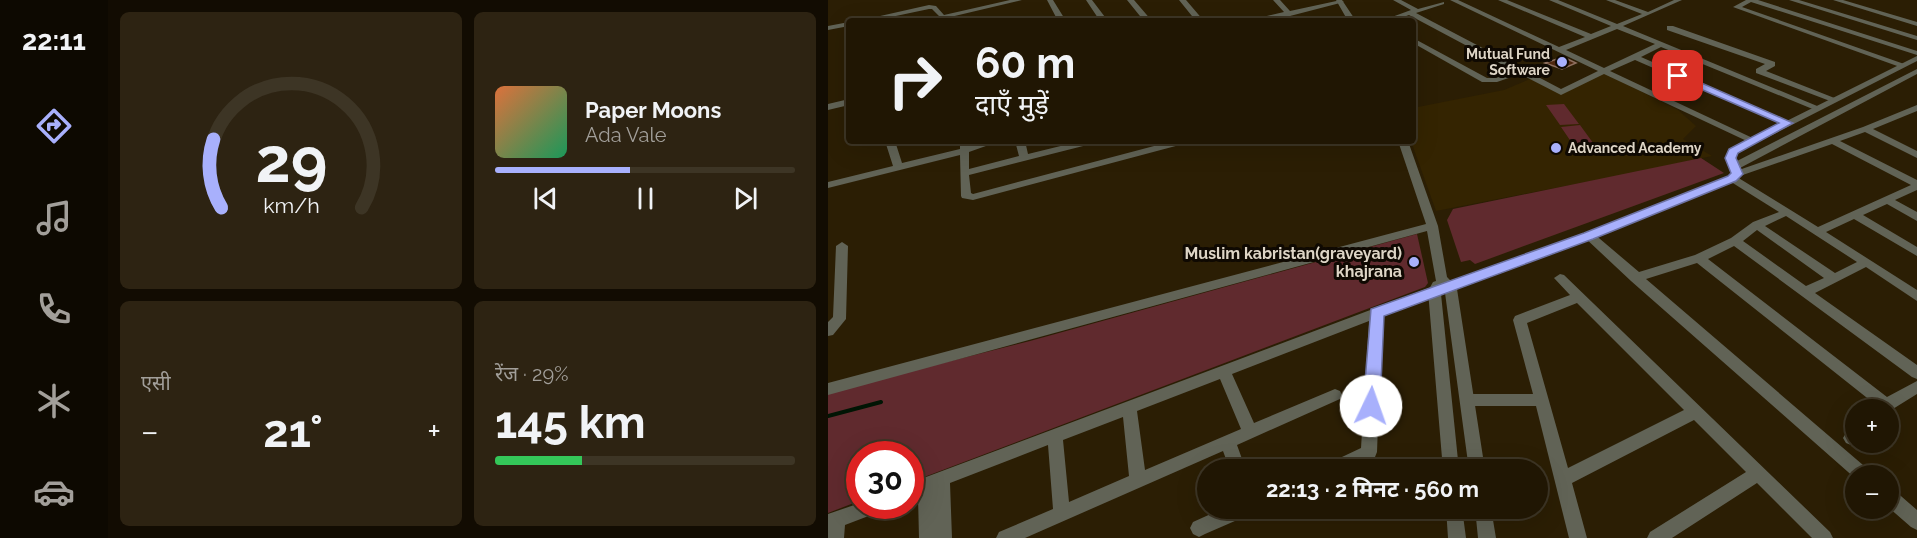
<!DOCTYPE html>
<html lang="hi">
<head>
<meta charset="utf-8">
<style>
  body { margin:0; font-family:Raleway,"Noto Sans Devanagari",sans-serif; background:#2d2312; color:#f1f3f6; height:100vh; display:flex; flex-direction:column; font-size:22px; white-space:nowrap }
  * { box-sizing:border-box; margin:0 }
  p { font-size:20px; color:#a29f9a }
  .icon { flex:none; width:33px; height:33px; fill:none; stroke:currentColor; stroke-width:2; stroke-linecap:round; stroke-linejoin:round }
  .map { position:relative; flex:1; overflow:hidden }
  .details { display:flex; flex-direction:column; gap:12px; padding:12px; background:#120c02; width:720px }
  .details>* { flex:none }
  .top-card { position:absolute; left:18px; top:18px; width:570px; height:126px; border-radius:6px; box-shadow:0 6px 24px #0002,0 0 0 2px #3d3525; background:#201603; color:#f1f3f6; overflow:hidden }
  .fabs { position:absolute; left:1017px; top:399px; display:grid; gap:12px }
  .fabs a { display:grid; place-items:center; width:54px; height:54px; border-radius:50%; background:#201603; box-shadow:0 6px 24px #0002,0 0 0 2px #3d3525; font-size:30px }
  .speed { position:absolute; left:18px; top:441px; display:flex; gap:12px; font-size:30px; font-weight:700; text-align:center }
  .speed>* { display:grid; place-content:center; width:78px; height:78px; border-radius:50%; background:#201603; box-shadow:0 6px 24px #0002,0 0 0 2px #3d3525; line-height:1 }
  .speed .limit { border:9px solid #d22; background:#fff; color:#111 }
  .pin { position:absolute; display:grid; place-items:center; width:51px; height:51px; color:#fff; margin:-26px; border-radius:12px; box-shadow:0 3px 9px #0006 }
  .me { position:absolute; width:66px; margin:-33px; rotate:3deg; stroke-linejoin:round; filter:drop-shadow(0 0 4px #0008) }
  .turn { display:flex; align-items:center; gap:21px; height:126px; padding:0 30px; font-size:27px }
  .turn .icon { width:78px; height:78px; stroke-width:2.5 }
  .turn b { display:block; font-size:42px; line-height:51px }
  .big { font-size:45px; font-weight:700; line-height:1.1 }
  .details .widget { flex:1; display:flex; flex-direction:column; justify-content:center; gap:9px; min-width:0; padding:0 21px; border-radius:9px; background:#2d2312 }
  .details .dial { align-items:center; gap:0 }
  .dial svg { height:156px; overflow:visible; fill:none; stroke:#3d3525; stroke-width:7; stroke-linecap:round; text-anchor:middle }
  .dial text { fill:#f1f3f6; stroke:none }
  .song { display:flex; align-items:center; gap:18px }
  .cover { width:72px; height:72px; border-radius:9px; background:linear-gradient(135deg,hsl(20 70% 55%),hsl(150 70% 35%)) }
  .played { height:6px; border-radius:3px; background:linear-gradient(90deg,#a8b0fc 45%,#3d3525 45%) }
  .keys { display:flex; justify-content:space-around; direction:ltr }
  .heat { display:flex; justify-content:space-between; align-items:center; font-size:33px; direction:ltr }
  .charge { height:9px; border-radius:4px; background:linear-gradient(90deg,#34c759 29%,#3d3525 0) }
  .details .tiles { flex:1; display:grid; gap:12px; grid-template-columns:repeat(2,1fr) }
  .trip { position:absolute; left:369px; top:459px; width:351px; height:60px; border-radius:30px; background:#201603; box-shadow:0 6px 24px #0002,0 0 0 2px #3d3525; font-weight:700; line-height:60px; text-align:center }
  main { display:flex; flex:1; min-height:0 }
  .dock { display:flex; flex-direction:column; width:108px; justify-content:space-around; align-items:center; background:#0d0901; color:#a29f9a }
  .dock .icon { width:42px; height:42px }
  .dock .on { color:#a8b0fc }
  .dock b { font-size:27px; color:#f1f3f6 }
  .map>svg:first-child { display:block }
  .built { fill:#342401 }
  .green { fill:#602a2e }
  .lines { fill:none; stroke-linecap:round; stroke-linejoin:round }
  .stream { stroke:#011504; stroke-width:4 }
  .building { fill:#4e270e; stroke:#8d6f5f; stroke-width:1.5 }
  .minor { fill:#616356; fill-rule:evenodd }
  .tertiary { fill:#616356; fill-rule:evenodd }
  .route { fill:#a8b0fc; stroke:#6d72a4; stroke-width:1.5 }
  .poi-dot { fill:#a8b0fc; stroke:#0f0902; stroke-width:2 }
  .labels { text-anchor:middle; stroke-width:6; stroke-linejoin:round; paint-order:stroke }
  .far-poi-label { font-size:14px; font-weight:bold; fill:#ded5c6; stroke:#0f0902; text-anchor:end }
  .poi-label { font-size:16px; font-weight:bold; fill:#ded5c6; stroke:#0f0902; text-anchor:end }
</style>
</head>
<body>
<main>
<nav class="dock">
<b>22:11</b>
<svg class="icon on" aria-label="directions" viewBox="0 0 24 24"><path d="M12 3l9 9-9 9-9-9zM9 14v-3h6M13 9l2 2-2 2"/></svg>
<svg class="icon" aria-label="music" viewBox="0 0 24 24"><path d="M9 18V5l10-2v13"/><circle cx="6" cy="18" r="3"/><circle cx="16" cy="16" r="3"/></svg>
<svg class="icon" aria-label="phone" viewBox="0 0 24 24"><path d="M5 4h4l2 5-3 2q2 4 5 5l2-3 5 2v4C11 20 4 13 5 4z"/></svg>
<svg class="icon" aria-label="climate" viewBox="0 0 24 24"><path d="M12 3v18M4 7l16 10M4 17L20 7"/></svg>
<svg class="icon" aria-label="car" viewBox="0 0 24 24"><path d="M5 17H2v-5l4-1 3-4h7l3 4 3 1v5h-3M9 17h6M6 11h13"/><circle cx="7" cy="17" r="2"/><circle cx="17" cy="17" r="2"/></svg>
</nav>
<section class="details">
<div class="tiles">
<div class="widget dial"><svg viewBox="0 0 100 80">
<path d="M14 69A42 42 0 1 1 86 69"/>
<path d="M14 69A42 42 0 0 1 10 34" stroke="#a8b0fc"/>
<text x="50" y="56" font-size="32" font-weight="700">29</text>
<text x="50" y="72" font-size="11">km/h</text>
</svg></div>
<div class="widget">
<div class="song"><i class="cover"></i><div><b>Paper Moons</b><p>Ada Vale</p></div></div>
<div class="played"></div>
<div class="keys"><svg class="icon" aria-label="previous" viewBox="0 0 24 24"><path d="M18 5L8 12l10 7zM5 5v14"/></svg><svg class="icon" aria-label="pause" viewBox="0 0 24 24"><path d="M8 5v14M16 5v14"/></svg><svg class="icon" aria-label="next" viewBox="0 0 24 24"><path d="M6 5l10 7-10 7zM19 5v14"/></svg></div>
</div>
<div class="widget"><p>एसी</p>
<div class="heat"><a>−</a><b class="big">21°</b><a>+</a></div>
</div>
<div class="widget"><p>रेंज · 29%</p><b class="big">145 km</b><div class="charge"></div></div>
</div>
</section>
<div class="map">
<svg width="1089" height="538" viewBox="0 0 1089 538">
  <rect width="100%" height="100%" fill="#2b1e04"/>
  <path class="built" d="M774 72 850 110 868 126 855 139 884 156 794 175 608 211 583 141H585V108L676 90 702 79 731 93Z"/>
  <path class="green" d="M736 104 751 124 732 125 718 105Z
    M752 125 768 147 748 149 733 127Z
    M873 158 896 173 647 264 642 260 633 262 619 220 625 209Z
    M589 234 600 283 597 287 83 482 82 454H32L31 501 0 513V392L202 341Z"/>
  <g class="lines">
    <path class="stream" d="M0 416 53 402"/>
  </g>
  <path class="building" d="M735 57 748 63 734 69 717 63Z"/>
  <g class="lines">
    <path class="minor" d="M182 0H194L114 19 104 9H101L44 21H30L101 5 108 6 116 15Z
      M219 0H225L238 21H230Z
      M258 0H264L280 21H272Z
      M299 0H306L324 21H316Z
      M351 0H358L376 21H368Z
      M445 0H452L462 11 513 0 516 2 462 16 432 21H418L456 12Z
      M565 0H573L590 9 616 2V4L588 13 733 89 770 71 622 0H630L731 47 757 37 670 0H679L763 34 783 26 721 0H730L789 24 814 14 778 0H787L820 12 846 0H854L795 26 994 108 987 110 833 47 813 57 964 123 959 126 956 125 807 60 782 71 931 141 926 144 923 143 776 74 733 95 692 74 669 82H654L585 43V38L659 78H668L686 71 581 15 564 21H553L583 10ZM789 29 827 44 776 68 738 50Z
      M918 0H930L1089 51V55L923 2 914 7 1079 65 1072 67 905 7Z
      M961 0H971L1089 36V40Z
      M1005 0H1015L1089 22V26Z
      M21 22V26L0 30V26Z
      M839 26H845L947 62V66L938 71 1009 99 1002 101 928 73V69L937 64 839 30Z
      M21 99V105L0 110V104Z
      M1089 105V111L1045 129 1089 151V158L1037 132 1012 141 1089 180V190L1067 200 1089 212V221L1059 204 1035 215 1089 247V256L1026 219 998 232 1089 290V301L1038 267 987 293 1089 365V379L1084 377 906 246 880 259 1059 397 1089 381V394L1060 412V410H1046L1048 405 869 263 818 279 1042 471 1044 476H1028V479L803 281 755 236 757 233H765L811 272 867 255 903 238 925 222 951 212 900 180 899 178 905 175V172L1035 127ZM1004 144 1083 185 990 227 909 177ZM958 216 1029 262 1007 273 937 226ZM929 230 996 278 978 286 915 241Z
      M57 141H67L74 163 132 149V141H142V146L157 141H172L141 152V169L191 156 187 141H197L200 154 253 141H269L267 143 141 175 143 193 145 194 345 141H361L359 143 145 200 134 198 133 196 132 155 0 188V182L65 166Z
      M14 242 20 246 18 319 5 335 0 336V322L5 317 8 246Z
      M732 274 736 275 1002 532 1005 538H984L929 483 844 538H819L822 532 918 472 866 420 744 483 759 538H741L708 406H639L634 404 632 400 634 396 639 394H705L685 320 687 316 742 295 726 278ZM749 303 856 410 740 468 699 323Z
      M606 286 610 288 612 291 610 294 554 316 549 452 547 457 521 470H495L497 465 533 448 541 321 404 374 426 423 507 389 512 391 514 395 512 399 409 445 418 470H402L395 451 197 538H168L171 532 225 509 220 445 122 483 124 538H91L90 496 82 499V483ZM392 379 413 429 317 470 309 411ZM295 417 301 476 241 502 235 440Z
      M1028 427 1029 442 1023 445 1018 443 1015 438 1018 433Z
      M1060 488 1066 490 1089 510V530L1083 527 1060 507Z
      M32 503V506H53L51 512 17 525 16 538H0V514Z
      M396 508H425L423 514 377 534 371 537 365 534 362 528 365 522Z"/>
    <path class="tertiary" d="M508 0H514L528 21H520Z
      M1089 56V61L909 153V161L1089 69V74L912 168 914 174 908 180 765 239 629 289 657 470H641L617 293 613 294 631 470H615L600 291 605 282 608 281 599 231 0 395V383L598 224 570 141H580L610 226 619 277 624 282 757 233 900 176 904 173 898 158 902 149Z
      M618 508H634L638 538H620Z
      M647 508H663L668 538H650Z"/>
  </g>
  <path class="route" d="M847 74H853L965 123 910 153 908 158 915 174 908 181 765 239 556 316 552 406 549 411 543 413 537 411 535 406 543 309 756 233 900 176 903 173 897 158 901 149 951 123 847 78Z"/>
  <g class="poi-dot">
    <circle cx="734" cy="62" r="6"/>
    <circle cx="728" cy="148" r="6"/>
    <circle cx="586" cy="262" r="6"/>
  </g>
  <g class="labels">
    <g class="far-poi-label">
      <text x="722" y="59">Mutual Fund<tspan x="722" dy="16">Software</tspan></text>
      <text x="740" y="153" text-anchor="start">Advanced Academy</text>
    </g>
    <g class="poi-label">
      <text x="574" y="259">Muslim kabristan(graveyard)<tspan x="574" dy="18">khajrana</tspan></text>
    </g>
  </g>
</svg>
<div class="fabs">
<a>+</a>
<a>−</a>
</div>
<div class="speed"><div class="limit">30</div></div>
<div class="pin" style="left:850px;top:76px;background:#d93025"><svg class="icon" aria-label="arrive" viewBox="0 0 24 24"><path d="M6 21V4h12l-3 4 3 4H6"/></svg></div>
<svg class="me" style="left:543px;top:406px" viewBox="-20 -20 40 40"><circle r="19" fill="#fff"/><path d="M0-13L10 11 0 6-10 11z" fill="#a8b0fc"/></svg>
<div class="trip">22:13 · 2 मिनट · 560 m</div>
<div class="top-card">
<div class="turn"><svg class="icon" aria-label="right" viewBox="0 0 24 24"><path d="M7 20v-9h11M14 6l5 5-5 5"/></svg><div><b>60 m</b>दाएँ मुड़ें</div></div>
</div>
</div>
</main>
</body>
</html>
